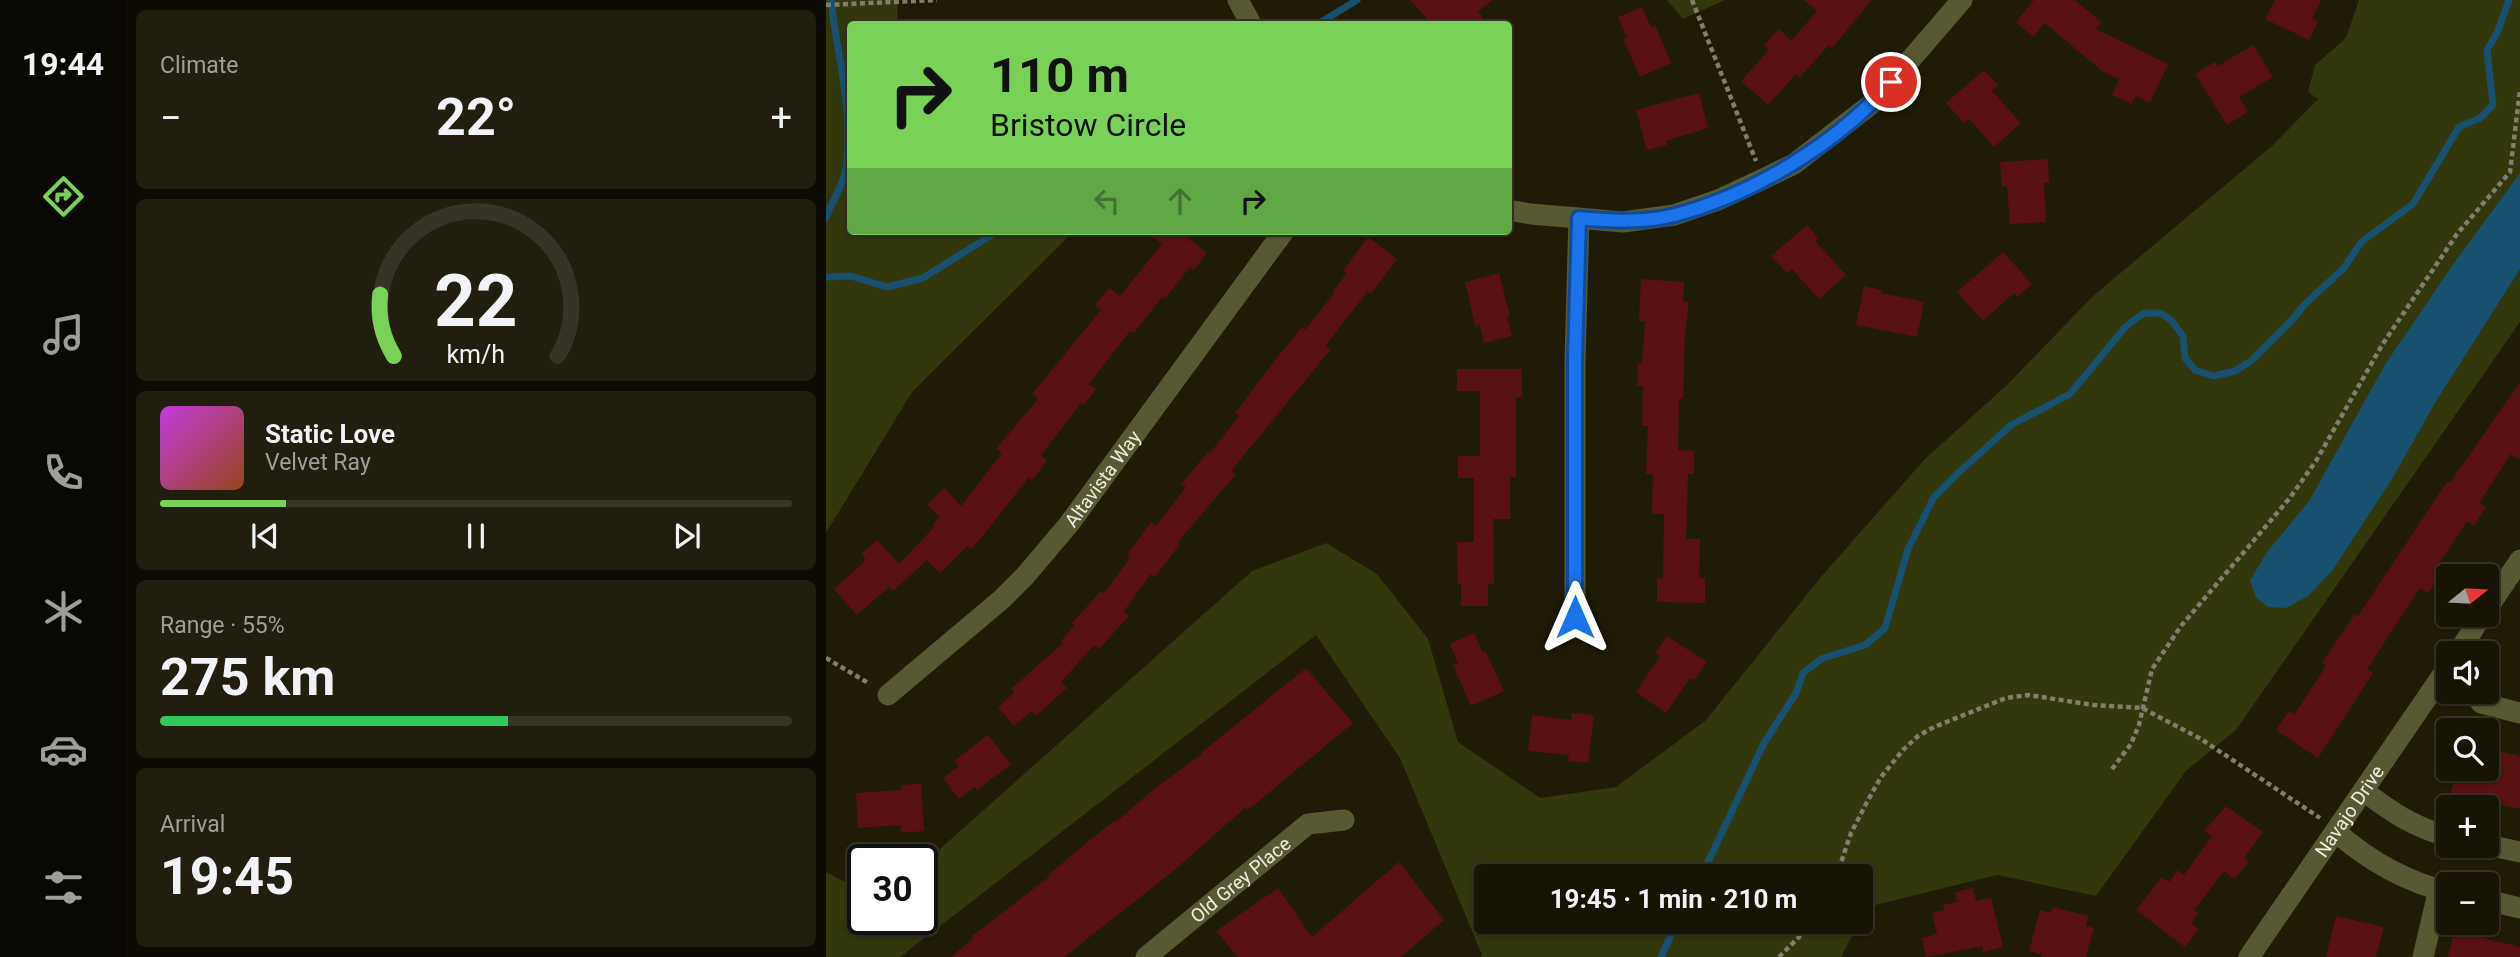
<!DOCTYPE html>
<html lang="en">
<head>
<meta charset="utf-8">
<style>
  body { margin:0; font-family:Roboto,sans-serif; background:#211d0f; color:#f1f3f6; height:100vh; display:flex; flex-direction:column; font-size:26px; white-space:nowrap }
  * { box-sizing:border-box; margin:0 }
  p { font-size:23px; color:#9f9e9a }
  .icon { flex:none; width:38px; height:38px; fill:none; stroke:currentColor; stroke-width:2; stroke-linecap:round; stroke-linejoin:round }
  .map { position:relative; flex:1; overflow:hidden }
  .panel { display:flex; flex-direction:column; gap:10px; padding:10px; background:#0d0b03; width:700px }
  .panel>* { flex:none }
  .banner { position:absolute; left:21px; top:21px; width:665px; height:214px; border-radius:7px; box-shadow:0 2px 5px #0004,0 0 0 2px #363327; background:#79d157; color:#111; overflow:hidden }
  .needle { width:46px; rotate:72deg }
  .tools { position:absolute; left:1610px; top:564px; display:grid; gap:14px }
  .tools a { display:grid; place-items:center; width:63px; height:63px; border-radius:7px; background:#181405; box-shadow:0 2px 5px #0004,0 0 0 2px #363327; font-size:35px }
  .speed { position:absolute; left:21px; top:844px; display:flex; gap:14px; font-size:35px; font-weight:700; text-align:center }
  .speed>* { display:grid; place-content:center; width:91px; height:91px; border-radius:50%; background:#181405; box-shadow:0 2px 5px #0004,0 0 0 2px #363327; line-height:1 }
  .speed .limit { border:4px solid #111; border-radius:10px; background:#fff; color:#111 }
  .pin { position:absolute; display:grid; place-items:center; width:60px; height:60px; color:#fff; margin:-30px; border:4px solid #fff; border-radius:50%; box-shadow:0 2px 7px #0007 }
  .me { position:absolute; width:77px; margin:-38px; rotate:0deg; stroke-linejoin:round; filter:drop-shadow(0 0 5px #0008) }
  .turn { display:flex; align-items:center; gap:24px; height:147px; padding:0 28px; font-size:32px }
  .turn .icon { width:91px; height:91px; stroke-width:2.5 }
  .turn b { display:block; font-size:49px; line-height:60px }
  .lanes { display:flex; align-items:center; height:66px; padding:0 28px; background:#0003; justify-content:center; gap:35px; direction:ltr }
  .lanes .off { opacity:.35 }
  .big { font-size:52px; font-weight:700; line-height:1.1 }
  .panel .card { flex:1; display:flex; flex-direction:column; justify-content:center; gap:10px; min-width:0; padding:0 24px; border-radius:10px; background:#211d0f }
  .panel .dial { align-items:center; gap:0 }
  .dial svg { height:182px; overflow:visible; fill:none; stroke:#363327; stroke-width:7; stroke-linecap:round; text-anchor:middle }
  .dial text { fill:#f1f3f6; stroke:none }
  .song { display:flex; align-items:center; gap:21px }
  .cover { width:84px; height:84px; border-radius:10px; background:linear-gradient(135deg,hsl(290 70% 55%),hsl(20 70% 35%)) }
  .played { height:7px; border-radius:4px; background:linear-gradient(90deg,#79d157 20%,#363327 20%) }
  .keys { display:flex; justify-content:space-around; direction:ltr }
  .heat { display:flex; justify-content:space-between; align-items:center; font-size:38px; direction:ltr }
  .charge { height:10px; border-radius:5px; background:linear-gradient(90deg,#34c759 55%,#363327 0) }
  .trip { position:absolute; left:648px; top:864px; width:399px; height:70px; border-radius:7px; background:#181405; box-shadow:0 2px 5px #0004,0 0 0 2px #363327; font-weight:700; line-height:70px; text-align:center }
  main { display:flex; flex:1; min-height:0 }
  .menu { display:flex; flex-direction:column; width:126px; justify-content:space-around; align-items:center; background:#0a0802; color:#9f9e9a }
  .menu .icon { width:49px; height:49px }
  .menu .active { color:#79d157 }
  .menu b { font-size:32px; color:#f1f3f6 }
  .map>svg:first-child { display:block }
  .green { fill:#32370c }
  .water { fill:#18506f }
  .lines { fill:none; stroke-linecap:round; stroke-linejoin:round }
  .stream { stroke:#18506f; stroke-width:7 }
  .building { fill:#581012 }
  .path { stroke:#827e6d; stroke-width:4.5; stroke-dasharray:5 3.5; stroke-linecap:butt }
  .street { stroke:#575932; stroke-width:21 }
  .route-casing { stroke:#114b97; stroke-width:18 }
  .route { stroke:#1a73e8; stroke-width:12 }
  .labels { text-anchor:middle; stroke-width:7; stroke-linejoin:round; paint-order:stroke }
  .street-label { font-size:19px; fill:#f0ede0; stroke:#201b07 }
</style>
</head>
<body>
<main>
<nav class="menu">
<b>19:44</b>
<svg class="icon active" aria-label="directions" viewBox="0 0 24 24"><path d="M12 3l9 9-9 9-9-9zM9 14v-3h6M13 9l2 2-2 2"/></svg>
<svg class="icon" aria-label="music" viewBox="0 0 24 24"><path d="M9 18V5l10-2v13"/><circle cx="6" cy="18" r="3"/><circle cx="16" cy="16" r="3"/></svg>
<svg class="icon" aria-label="phone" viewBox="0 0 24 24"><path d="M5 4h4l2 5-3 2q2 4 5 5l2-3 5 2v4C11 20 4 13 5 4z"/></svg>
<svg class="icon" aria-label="climate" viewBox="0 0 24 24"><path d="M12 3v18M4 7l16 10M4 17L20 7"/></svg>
<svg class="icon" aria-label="car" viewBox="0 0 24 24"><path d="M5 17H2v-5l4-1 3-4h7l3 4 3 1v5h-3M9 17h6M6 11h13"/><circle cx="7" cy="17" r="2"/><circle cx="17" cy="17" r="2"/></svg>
<svg class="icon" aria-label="filters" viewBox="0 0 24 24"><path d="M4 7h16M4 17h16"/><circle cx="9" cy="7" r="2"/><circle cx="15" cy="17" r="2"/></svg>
</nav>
<section class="panel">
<div class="card"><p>Climate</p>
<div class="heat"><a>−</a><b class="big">22°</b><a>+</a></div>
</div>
<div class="card dial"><svg viewBox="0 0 100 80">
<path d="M14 69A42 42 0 1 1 86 69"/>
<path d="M14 69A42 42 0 0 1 8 42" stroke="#79d157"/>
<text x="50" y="56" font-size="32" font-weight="700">22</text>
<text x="50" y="72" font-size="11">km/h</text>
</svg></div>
<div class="card">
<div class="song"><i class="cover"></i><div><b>Static Love</b><p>Velvet Ray</p></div></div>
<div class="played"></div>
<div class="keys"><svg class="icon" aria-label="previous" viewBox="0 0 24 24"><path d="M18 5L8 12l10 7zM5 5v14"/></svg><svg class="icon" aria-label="pause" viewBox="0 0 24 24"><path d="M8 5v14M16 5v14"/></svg><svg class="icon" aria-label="next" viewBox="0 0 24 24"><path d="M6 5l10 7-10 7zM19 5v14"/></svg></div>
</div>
<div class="card"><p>Range · 55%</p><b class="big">275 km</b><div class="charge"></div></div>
<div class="card"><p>Arrival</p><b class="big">19:45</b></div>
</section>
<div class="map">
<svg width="1694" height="957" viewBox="0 0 1694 957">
  <rect width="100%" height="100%" fill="#201b07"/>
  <path class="green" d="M0 0H71L72 24H24V231H248L86 392 0 533Z
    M841 0H899L857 19Z
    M1533 0H1694V322L1410 730 1360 771 1270 896 1171 875 1041 907 1034 920V877H660V922H1033L1015 957H654L656 955 574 758 490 635 74 957H0V872L17 881 37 877V919H96V865L426 571 500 543 551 574 602 639 632 742 714 798 790 787 879 721 995 577 1098 460 1182 384 1267 296 1446 146 1492 99 1482 92 1489 65 1520 38Z"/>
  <path class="water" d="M1694 173V269L1609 403 1566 479 1506 571 1482 596 1460 608 1442 607 1430 598 1424 580 1441 552 1483 501 1560 363 1628 263Z"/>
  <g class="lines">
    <path class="stream" d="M492 24 531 0
      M0 218C5 202 18 185 20 168 28 111 11 56 5 0
      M0 277 25 276 61 287 97 278 172 231
      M875 877 938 743 970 693 977 673 995 659 1039 645 1059 628 1082 549 1108 497 1131 474 1185 425 1244 394 1300 326 1318 313H1334L1345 320 1357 336 1359 358 1369 370 1387 376 1409 371 1425 361 1466 320 1479 304 1518 268 1535 242 1587 204 1633 127 1654 118 1667 105 1661 50 1671 33 1683 0
      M835 957 851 922"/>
  </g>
  <path class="building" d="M584 0H666L652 12 662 24H606Z
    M978 0H1046L1006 48 1003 45 973 78 970 74 942 105 915 81 943 50 938 45 953 29 965 41 991 11Z
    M1208 0H1249L1275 22 1270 29 1342 64 1324 103 1310 96 1305 104 1286 95 1293 79 1276 71 1219 23 1207 37 1190 22Z
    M1449 0H1495L1486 19 1492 22 1483 40 1439 19Z
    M816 7 825 27 829 25 845 63 814 77 797 39 801 38 792 17Z
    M1427 45 1447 77 1413 97 1422 112 1401 125 1369 74 1389 62 1392 66Z
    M1158 70 1172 85 1166 91 1195 123 1168 147 1143 119 1138 123 1120 103Z
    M873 93 882 128 840 141 841 145 821 150 810 110Z
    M1222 159 1223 183H1218L1220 222 1184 224 1181 186H1176L1174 162Z
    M981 225 992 238 989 241 1020 275 993 299 966 269 961 273 945 256Z
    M318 231H353L381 253 368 270 364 267 339 299 336 297 308 333 304 331 263 384 270 389 258 405 255 403 215 455 221 461 206 480 203 477 156 537 145 549 141 546 114 573 101 560 67 591 63 587 31 615 8 589 40 560 35 554 51 540 73 564 109 526 107 524 114 517 101 505 118 488 135 506 176 453 170 449 212 399 206 394 275 310 269 305 283 288 294 296 336 244Z
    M542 237 571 259 545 294 542 291 499 346 505 349 405 471 410 474 352 542 354 544 329 577 325 574 298 611 303 616 273 649 268 645 235 682 241 688 210 716 206 711 188 726 172 707 188 693 185 689 237 643 235 641 248 626 246 623 275 591 278 593 304 558 301 555 325 522 330 526 360 487 355 484 382 452 384 453 413 416 409 413 450 359 476 327 479 330 509 292 507 291 521 273 517 271Z
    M1177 252 1206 284 1191 297 1188 293 1157 321 1131 292Z
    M673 273 684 316 681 317 686 336 658 343 654 324 649 326 639 282Z
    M815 279 858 282 857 302H863L859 333 857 399H853L852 450 868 451V474H862L860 539H874L873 578H879V603L831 602V578L837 579 838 514H826L827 474H820L822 426H816L817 386H811L812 363H816L819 322 813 321Z
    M1038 286 1056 290 1055 293 1098 302 1091 337 1030 325Z
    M631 369H696V397H690V477H684V519H667L668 584H662V606H635V584H632L631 542H648V478H632V456H654V391H631Z
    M1694 382V460L1685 454 1653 503 1660 507 1648 526 1641 521 1610 568 1616 572 1602 593 1594 588 1541 669 1547 673 1492 758 1450 730 1463 711 1468 715 1500 666 1496 663 1529 614 1532 616 1621 482 1624 483Z
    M648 633 657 653 660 652 678 691 645 706 627 665 632 663 624 644Z
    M841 636 881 662 868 681 864 678 840 713 810 692 834 656 829 653Z
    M480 668 527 723 422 810 420 807 345 873 238 957H125L147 938 146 936 223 877 222 875 258 845 289 820 290 822 328 789 376 754 375 753Z
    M746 713 768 715 762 763 742 761 743 755 702 751 706 715 745 720Z
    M162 735 185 764 151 790 149 787 133 799 117 778 133 766 129 760Z
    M1661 748 1694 756V809L1625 793 1631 768H1661Z
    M95 784 98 831 75 833V825L32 828 30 793 75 790V785Z
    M1400 806 1437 832 1418 858 1423 862 1408 879 1398 871 1368 910 1373 913 1365 923 1373 929 1359 947 1310 910 1336 877 1343 882 1352 870 1358 875 1386 836 1378 831Z
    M573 862 618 920 575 957H412L390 931 452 888 486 937Z
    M1147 888 1150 901 1165 898 1177 947 1157 952 1156 946 1100 957 1096 938 1111 934 1106 913 1118 910 1117 905 1131 902 1129 892Z
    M1227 907 1262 916 1260 926 1268 928 1260 957H1215L1216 954 1203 951 1214 910 1225 913Z
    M1510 916 1558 927 1550 957H1500Z
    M1628 931 1694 947V957H1622Z"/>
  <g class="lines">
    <path class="path" d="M866 0 930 161
      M0 5 111 0
      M0 658 44 684
      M1286 769 1305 744 1313 725 1326 669 1355 626 1463 499 1490 461 1556 345 1631 234 1684 172 1694 90
      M1010 877 1025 833 1041 802 1055 777 1077 750 1092 736 1108 727 1180 698 1202 695 1268 705 1316 708 1375 739 1494 818
      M953 957 988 922"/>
    <g class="street">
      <path d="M412 0 425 24"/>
      <path d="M682 210 705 214 797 222 848 215 892 200 937 179 968 164 1048 102 1136 0"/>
      <path d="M1661 609 1694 560"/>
      <path d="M749 617V360L753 218"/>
      <path d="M1632 653 1657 614"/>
      <path id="s1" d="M62 695 176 599 199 576 243 524 458 231"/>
      <path d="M1655 703 1694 713"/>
      <path d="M1538 791C1565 812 1589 828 1622 836"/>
      <path d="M1510 832C1542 860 1581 882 1622 892"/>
      <path d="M1661 845 1694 852"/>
      <path d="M1661 900 1694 908"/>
      <path id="s2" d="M320 957 482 824 518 820"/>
      <path id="s3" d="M1423 957 1622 667"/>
      <path d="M1597 957 1613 889"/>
    </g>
  </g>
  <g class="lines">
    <defs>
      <path id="route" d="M749 617V360L753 218C785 221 817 223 849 215 928 194 1012 143 1065 82"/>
    </defs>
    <use href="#route" class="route-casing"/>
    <use href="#route" class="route"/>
  </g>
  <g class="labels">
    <g class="street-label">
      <text dy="7" stroke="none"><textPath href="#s1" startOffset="306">Altavista Way</textPath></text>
      <text dy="7" stroke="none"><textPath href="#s3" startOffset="177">Navajo Drive</textPath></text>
      <text dy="7" stroke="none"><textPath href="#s2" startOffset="122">Old Grey Place</textPath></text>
    </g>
  </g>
</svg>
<div class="tools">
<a><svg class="needle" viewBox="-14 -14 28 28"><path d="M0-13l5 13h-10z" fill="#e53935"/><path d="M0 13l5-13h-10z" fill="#9f9e9a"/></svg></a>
<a><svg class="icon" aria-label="sound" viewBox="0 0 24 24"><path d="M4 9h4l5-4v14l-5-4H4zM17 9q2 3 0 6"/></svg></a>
<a><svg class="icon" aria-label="search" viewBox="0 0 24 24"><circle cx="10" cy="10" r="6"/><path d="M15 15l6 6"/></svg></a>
<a>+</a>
<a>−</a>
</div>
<div class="speed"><div class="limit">30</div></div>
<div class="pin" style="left:1065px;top:82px;background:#d93025"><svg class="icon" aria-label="arrive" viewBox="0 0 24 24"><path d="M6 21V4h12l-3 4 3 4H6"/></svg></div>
<svg class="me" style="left:749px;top:617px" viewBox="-20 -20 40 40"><path d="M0-17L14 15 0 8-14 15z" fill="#1a73e8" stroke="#fff" stroke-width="4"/></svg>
<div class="trip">19:45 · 1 min · 210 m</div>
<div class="banner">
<div class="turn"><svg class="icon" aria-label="right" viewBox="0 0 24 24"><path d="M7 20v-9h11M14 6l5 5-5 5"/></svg><div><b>110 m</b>Bristow Circle</div></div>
<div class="lanes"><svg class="icon off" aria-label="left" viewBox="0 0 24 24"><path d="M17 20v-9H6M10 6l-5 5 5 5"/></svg><svg class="icon off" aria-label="ahead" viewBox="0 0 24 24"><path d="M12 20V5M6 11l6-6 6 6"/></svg><svg class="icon" aria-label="right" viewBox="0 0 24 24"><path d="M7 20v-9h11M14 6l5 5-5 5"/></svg></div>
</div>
</div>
</main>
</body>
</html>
